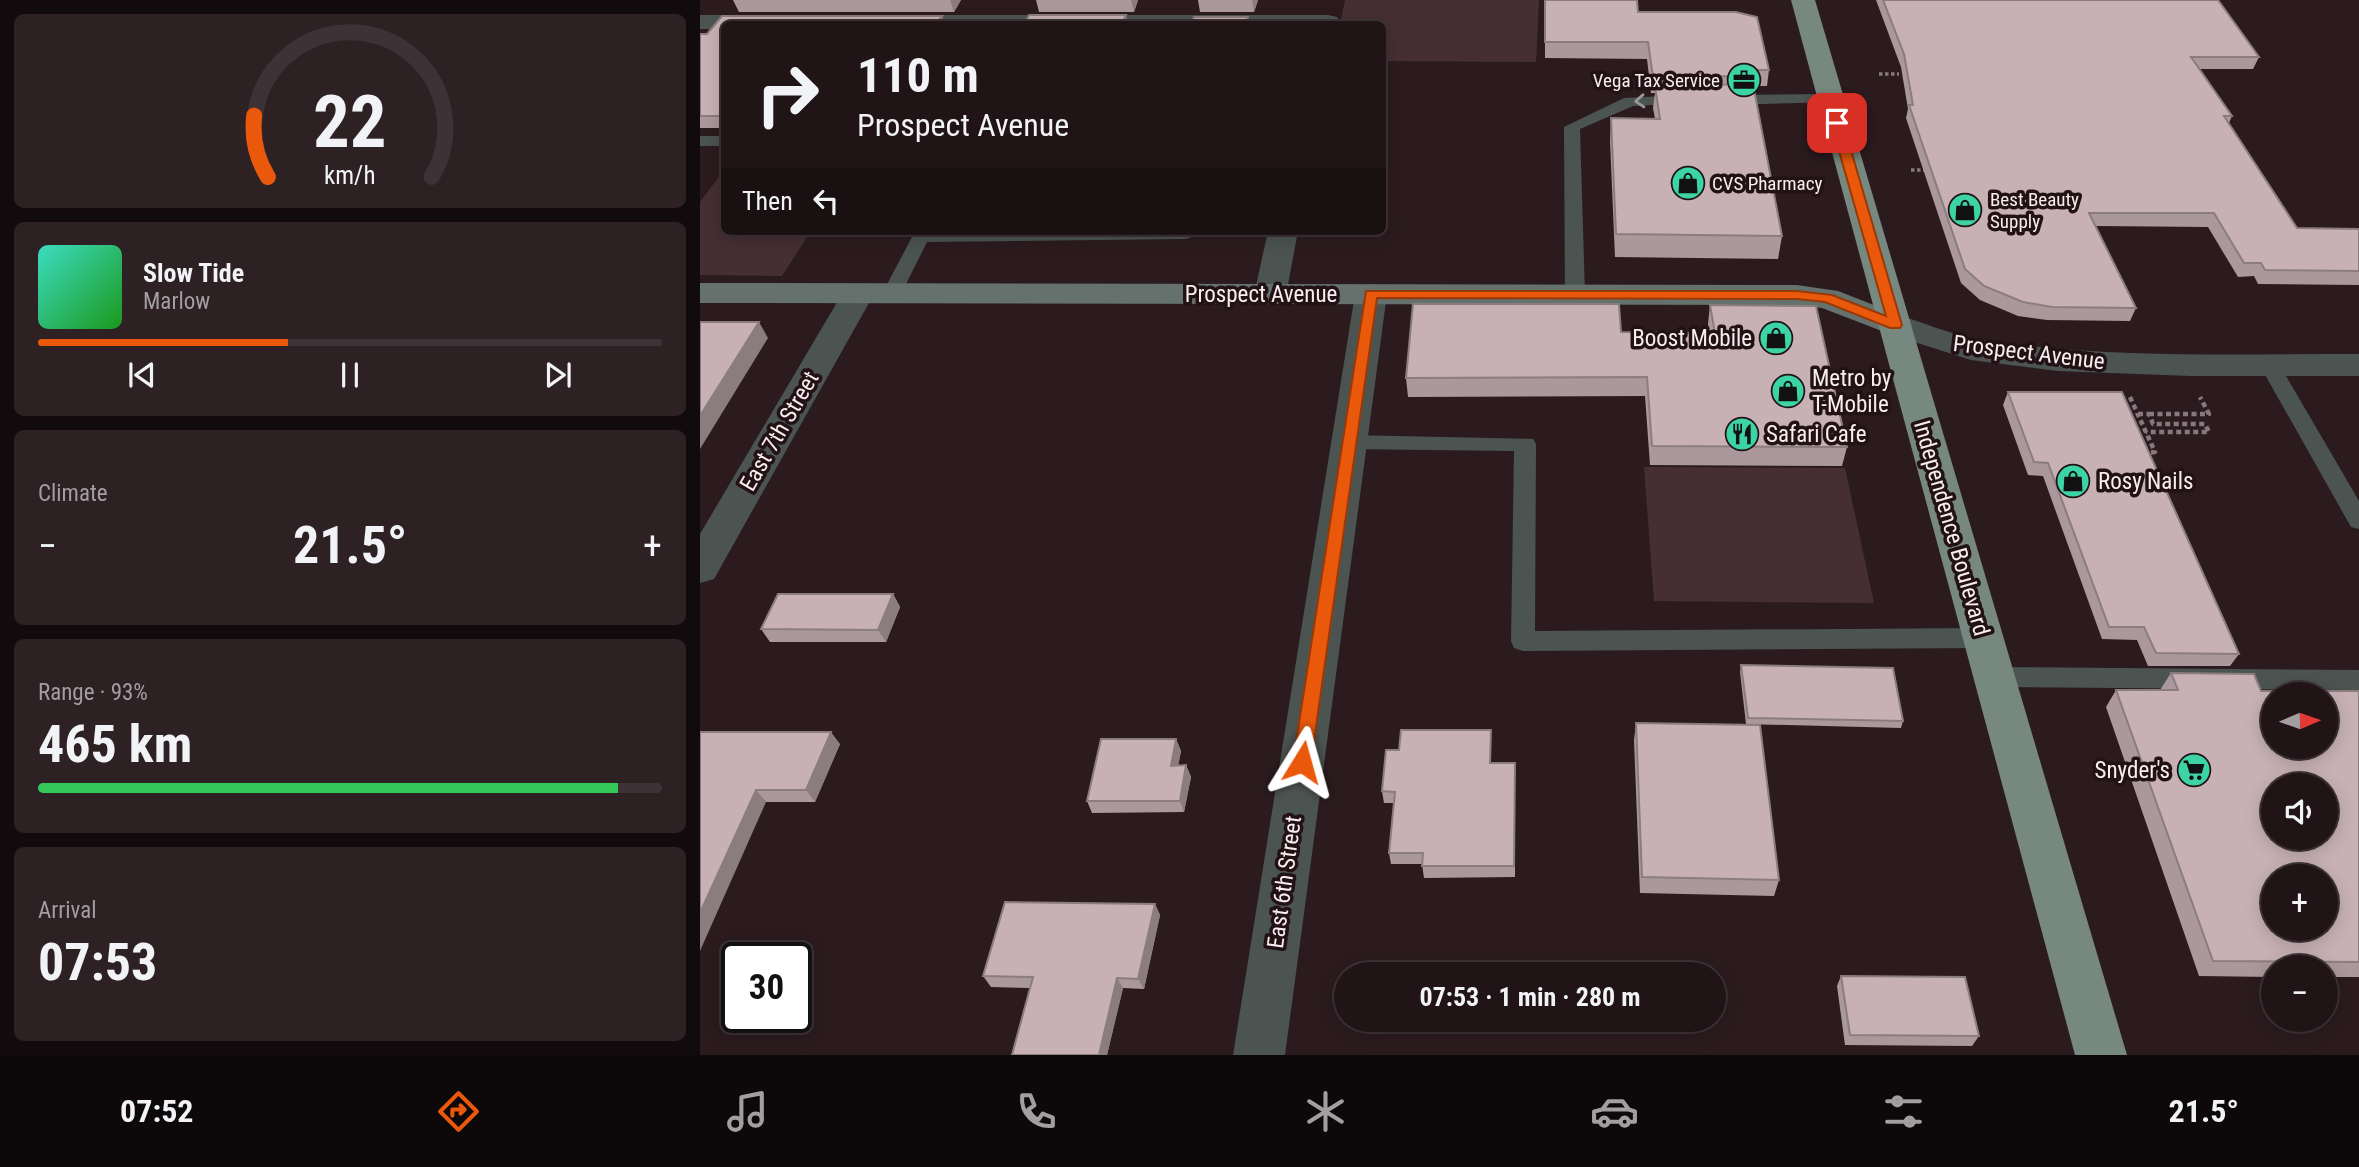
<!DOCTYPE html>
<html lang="en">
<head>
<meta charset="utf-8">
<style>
  body { margin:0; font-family:"Roboto Condensed",sans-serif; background:#2d2124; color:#f1f3f6; height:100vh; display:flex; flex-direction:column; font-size:26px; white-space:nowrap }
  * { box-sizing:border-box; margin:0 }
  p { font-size:23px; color:#a29ea1 }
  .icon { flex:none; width:38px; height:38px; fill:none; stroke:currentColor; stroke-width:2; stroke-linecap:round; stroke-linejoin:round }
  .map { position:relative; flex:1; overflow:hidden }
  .details { display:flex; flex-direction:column; gap:14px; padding:14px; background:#120b0d; width:700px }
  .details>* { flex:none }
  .top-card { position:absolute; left:21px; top:21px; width:665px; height:214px; border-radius:10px; box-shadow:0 4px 18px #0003,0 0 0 2px #3d3336; background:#201417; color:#f1f3f6; overflow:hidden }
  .needle { width:46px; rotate:88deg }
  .fabs { position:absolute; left:1561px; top:682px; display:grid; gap:14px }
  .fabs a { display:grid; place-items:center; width:77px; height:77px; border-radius:50%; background:#201417; box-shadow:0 4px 18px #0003,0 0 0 2px #3d3336; font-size:35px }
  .speed { position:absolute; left:21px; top:942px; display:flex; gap:14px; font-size:35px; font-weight:700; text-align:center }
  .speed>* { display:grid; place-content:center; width:91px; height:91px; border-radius:50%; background:#201417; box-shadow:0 4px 18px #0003,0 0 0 2px #3d3336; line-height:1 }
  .speed .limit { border:4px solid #111; border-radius:10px; background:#fff; color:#111 }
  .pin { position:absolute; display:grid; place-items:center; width:60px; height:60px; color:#fff; margin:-30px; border-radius:14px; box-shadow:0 4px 10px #0006 }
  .me { position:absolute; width:77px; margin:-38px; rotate:8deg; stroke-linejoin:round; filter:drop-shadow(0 0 5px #0008) }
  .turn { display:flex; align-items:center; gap:24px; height:147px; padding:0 21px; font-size:32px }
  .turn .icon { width:91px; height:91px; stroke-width:2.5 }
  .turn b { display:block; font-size:49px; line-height:60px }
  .then { display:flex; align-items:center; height:66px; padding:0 21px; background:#0003; gap:14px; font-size:26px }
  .big { font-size:52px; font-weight:700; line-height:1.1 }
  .details .tile { flex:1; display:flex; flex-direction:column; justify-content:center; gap:10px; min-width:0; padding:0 24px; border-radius:10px; background:#2d2124 }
  .details .dial { align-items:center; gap:0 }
  .dial svg { height:182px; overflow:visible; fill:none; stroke:#3d3336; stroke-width:7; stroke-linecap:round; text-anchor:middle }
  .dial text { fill:#f1f3f6; stroke:none }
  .song { display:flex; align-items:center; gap:21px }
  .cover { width:84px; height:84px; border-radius:10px; background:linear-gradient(135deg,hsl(170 70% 55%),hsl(120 70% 35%)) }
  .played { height:7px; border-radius:4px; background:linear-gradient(90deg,#ea580c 40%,#3d3336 40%) }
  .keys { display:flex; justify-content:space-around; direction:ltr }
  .heat { display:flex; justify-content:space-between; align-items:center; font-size:38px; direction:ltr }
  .charge { height:10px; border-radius:5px; background:linear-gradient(90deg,#34c759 93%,#3d3336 0) }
  .trip { position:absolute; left:634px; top:962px; width:392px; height:70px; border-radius:35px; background:#201417; box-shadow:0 4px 18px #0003,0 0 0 2px #3d3336; font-weight:700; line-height:70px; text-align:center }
  .dock { display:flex; height:112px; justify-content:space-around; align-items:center; background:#0d0809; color:#a29ea1 }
  .dock .icon { width:49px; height:49px }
  .dock .on { color:#ea580c }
  .dock b { font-size:32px; color:#f1f3f6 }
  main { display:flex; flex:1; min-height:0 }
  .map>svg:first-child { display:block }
  .green { fill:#452f34 }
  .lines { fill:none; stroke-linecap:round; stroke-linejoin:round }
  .path-far1 { stroke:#86787c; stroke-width:3.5; stroke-dasharray:3.5 2.5; stroke-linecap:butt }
  .path { stroke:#86787c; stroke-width:4.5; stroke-dasharray:5 3.5; stroke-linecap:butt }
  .lane { fill:#4c5451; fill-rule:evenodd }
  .street { fill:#4c5451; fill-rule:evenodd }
  .secondary { fill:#65716c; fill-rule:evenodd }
  .primary { fill:#778880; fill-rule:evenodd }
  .wall { fill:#ab989c }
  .shaded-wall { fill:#8b7c7f }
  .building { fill:#c7b1b5; stroke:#8b7c7f; stroke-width:2; fill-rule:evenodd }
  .oneway { stroke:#999998 }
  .route { fill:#ea580c; stroke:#983908; stroke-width:2 }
  .labels { text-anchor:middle; stroke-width:7; stroke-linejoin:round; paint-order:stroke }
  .far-poi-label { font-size:19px; fill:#f8edef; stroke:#221216; text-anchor:start }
  .street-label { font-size:23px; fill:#f8edef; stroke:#221216 }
  .poi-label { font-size:23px; fill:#f8edef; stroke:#221216; text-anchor:start }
</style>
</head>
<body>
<main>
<section class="details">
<div class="tile dial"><svg viewBox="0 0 100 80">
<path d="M14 69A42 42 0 1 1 86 69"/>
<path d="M14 69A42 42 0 0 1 8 42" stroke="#ea580c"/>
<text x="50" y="56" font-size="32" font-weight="700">22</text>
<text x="50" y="72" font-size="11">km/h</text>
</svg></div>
<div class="tile">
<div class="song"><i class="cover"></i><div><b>Slow Tide</b><p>Marlow</p></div></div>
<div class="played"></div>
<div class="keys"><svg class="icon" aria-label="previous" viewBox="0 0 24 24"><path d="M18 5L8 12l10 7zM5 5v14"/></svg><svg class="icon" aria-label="pause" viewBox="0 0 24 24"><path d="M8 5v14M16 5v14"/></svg><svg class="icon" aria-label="next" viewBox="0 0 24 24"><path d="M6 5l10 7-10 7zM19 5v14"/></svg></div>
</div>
<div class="tile"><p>Climate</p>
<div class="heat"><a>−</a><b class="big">21.5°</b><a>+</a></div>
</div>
<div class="tile"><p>Range · 93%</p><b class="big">465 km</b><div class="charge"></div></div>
<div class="tile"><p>Arrival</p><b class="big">07:53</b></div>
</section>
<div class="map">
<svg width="1659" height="1055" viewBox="0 0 1659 1055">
  <rect width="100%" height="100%" fill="#2b1b1f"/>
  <path class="green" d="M645 0H839L836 62 683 61 682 24H640Z
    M24 170V231H111L82 276 0 275V202Z
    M944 467 1145 468 1174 603 954 601Z"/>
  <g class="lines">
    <path class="path-far1" d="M1179 74H1199
      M1211 170H1228"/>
    <path class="path" d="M1430 397 1455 452 1446 453
      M1438 414H1449L1453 424H1505L1509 432H1446
      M1449 414H1509L1500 397"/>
    <path class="lane" d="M1130 94 1136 96 1138 99 1136 102 1025 105 1017 100 1025 95Z
      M983 95 989 97 991 100 989 103 933 106 880 129 885 295 875 301 868 299 865 295 864 127 924 98Z
      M0 136H24V146H0Z
      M494 231 490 238 484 239 227 242 199 298 192 300 182 294 212 237 221 232Z
      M1569 357 1576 359 1579 364 1659 501V529L1651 527 1559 364 1562 359Z
      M648 435 833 439 836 444 835 631 1284 628 1293 631 1296 638 1293 645 1284 648 823 651 814 648 811 641 814 451 648 449 640 447 637 442 640 437Z
      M1294 667 1659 670V690L1294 687 1285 684 1281 677 1285 670Z"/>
    <path class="street" d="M0 15H70L79 17 82 22 81 24H24V29H0Z
      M193 15H628L637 17 640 22 639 24H182L181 22 184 17Z
      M568 231H598L586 295 581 302 570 305 559 302 554 295Z
      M158 284 169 287 174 294 14 579 0 583V534L142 294 147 287Z
      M671 284 682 287 687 294 585 1055H533L655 294 660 287Z
      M1195 314C1222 322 1249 334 1277 339 1402 359 1532 354 1659 354V376H1491L1358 371 1271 360 1183 332 1178 325 1183 318Z"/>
    <path class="secondary" d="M0 283 1097 285 1138 291 1207 318 1212 325 1207 332 1195 336 1122 308 1097 305 0 303Z"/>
    <path class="primary" d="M1091 0H1115L1427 1055H1375Z"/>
  </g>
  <path class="wall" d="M33 0H261L254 12H39Z
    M336 0H438L434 12H339Z
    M498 0H558L554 12H500Z
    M845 0 938 12 1069 70 1067 86H1054L1082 236 1078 259 915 257 910 141 911 118 955 119 953 108 955 93H951L947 59 845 58Z
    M1176 0H1518L1559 57 1553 69H1500L1532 116 1529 123 1597 228 1659 229V285L1558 284 1554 276 1538 277 1508 227 1396 226 1436 308 1430 321 1347 320 1318 316 1280 300 1261 283 1206 118 1208 109 1201 67Z
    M22 16H242L245 24H24V128H0V34H7Z
    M1010 305 1147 447 1142 466 950 465 945 396 708 397 706 378 1009 333 1008 324Z
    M1308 392 1539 654 1530 666H1448L1437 640 1402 639 1343 476 1328 475 1303 405Z
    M193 594 200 607 186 642H70L61 629Z
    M1041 665 1203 721 1201 728 1046 724 1040 672Z
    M1471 673 1561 691H1659V977H1626V968H1573V977L1499 976 1406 707 1416 690H1460Z
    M936 723 1079 880 1074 896 940 893 934 740Z
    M0 732 140 744 115 802H66Z
    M476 739 481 751 478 765H486L491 777 484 812 392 813 387 801Z
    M791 742V763H815V877L724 878 722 864H691L689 853 694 803H684L682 791 699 750Z
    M455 904 460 915 444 989 423 988 407 1055H312L330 988 291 987 283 976Z
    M1141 976 1279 1036 1272 1046 1145 1045 1137 986Z"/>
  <path class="shaded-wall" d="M250 0H261L254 12Z
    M431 0H438L434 12Z
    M552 0H558L554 12Z
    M426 15 429 24H422Z
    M242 16 245 24H236Z
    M59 322 68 338 0 449V416Z
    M193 594 200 607 186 642 178 630Z
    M131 732 140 744 115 802 106 790Z
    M476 739 481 751 476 778 471 766Z
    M486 765 491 777 484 812 480 801Z
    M56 790 66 802 0 951V913Z
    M455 904 460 915 444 989 438 979Z
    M417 978 423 988 407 1055H399Z"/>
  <path class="building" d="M845 0H937L938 12H1036L1057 17 1069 70H1049L1050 76 953 77 948 42H845Z
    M1183 0H1518L1559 57H1491L1532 116H1524L1597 228 1659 229V271L1565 270 1561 263H1544L1514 213H1389L1436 308 1352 307 1323 302 1284 286 1265 269 1209 105H1213L1204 54Z
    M329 15H426L422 24H324Z
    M22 16H242L236 24H24V116H0V34H7Z
    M494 17H548L545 24H491Z
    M1053 84 1082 236 916 234 911 118 960 119 955 86Z
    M713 304H919L921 332 1015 333 1010 305 1116 306 1147 447 952 446 947 377 706 378Z
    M0 322H59L0 416Z
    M1308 392H1422L1539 654 1456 653 1444 627H1409L1348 463 1334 462Z
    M78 594H193L178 630 61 629Z
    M1041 665 1193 668 1203 721 1048 718Z
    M1471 673 1554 674 1561 691H1659V962L1513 961 1416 690H1478ZM1573 695H1626V747H1573ZM1573 786H1626V838H1573ZM1573 877H1626V929H1573Z
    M936 723 1060 725 1079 880 942 877Z
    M701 730H791L790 763H815L814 866H722L723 853H689L695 792 682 791 686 750H699Z
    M0 732H131L106 790H56L0 913Z
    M401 739H476L471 766 486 765 480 801H387Z
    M305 902 455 904 438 979 417 978 399 1055H312L333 977 283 976Z
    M1141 976 1265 977 1279 1036 1150 1035Z"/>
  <defs><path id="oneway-chevron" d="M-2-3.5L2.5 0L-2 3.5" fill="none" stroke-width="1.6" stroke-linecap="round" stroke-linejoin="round" transform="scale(1.75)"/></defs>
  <use class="oneway" href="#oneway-chevron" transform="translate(940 101) rotate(176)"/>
  <path class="route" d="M1137 119 1143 123 1202 325 1200 328H1190L1125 302 1097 299 677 298 611 762 608 768 602 770 595 768 593 762 666 291H1097L1132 295 1186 316 1131 123Z"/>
  <defs>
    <symbol id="office-disc" viewBox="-11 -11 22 22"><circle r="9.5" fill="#3cd4a4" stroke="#221216"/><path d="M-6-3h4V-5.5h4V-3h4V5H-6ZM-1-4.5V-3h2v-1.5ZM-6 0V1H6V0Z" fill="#111"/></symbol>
    <symbol id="shop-disc" viewBox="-11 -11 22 22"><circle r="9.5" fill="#3cd4a4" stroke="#221216"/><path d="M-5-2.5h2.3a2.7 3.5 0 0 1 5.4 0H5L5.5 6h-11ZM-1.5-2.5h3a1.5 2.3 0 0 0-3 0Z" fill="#111"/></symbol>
    <symbol id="restaurant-disc" viewBox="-11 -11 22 22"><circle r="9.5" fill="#3cd4a4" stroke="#221216"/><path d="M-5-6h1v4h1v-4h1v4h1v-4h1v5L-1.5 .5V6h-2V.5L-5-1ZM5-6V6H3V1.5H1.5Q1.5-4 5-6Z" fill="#111"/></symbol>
    <symbol id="supermarket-disc" viewBox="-11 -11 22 22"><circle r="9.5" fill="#3cd4a4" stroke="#221216"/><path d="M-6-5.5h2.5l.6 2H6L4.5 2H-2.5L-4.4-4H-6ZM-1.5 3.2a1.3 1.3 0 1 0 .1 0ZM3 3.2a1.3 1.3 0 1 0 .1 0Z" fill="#111"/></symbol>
  </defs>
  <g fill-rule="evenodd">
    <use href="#office-disc" x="1025" y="61" width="38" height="38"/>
    <use href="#shop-disc" x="969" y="164" width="38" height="38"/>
    <use href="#shop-disc" x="1246" y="191" width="38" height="38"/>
    <use href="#shop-disc" x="1057" y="319" width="38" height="38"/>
    <use href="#shop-disc" x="1069" y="372" width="38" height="38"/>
    <use href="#restaurant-disc" x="1023" y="415" width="38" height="38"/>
    <use href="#shop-disc" x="1354" y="462" width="38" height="38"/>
    <use href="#supermarket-disc" x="1475" y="751" width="38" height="38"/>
  </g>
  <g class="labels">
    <g class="far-poi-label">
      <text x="1020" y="87" text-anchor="end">Vega Tax Service</text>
      <text x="1012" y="190">CVS Pharmacy</text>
      <text x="1290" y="206">Best Beauty<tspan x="1290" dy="22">Supply</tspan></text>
    </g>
    <g class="street-label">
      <text x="561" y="302">Prospect Avenue</text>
      <text transform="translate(1329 352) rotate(7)" y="8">Prospect Avenue</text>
      <text transform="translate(79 431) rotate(-60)" y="8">East 7th Street</text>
      <text transform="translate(1252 528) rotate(74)" y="8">Independence Boulevard</text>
      <text transform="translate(584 882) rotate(-82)" y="8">East 6th Street</text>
    </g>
    <g class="poi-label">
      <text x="1052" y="346" text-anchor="end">Boost Mobile</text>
      <text x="1112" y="386">Metro by<tspan x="1112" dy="26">T-Mobile</tspan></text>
      <text x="1066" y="442">Safari Cafe</text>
      <text x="1398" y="489">Rosy Nails</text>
      <text x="1470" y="778" text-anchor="end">Snyder's</text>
    </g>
  </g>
</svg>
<div class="fabs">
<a><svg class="needle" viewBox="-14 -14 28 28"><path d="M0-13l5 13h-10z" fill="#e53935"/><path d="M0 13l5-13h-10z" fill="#a29ea1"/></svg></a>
<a><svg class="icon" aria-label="sound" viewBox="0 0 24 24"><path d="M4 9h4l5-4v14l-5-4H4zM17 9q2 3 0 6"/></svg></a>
<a>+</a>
<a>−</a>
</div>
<div class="speed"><div class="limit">30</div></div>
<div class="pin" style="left:1137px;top:123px;background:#d93025"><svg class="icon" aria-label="arrive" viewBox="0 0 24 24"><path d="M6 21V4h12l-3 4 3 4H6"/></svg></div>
<svg class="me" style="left:602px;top:762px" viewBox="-20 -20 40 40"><path d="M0-17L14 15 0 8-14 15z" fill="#ea580c" stroke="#fff" stroke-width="4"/></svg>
<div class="trip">07:53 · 1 min · 280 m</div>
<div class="top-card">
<div class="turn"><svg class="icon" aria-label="right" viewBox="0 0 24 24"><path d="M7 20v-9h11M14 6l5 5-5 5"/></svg><div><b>110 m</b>Prospect Avenue</div></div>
<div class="then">Then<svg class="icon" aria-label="left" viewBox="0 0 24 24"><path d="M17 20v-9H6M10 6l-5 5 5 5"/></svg></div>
</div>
</div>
</main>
<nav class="dock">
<b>07:52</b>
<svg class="icon on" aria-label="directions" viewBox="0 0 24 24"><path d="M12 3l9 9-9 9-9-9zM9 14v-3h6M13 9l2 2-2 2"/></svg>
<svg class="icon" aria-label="music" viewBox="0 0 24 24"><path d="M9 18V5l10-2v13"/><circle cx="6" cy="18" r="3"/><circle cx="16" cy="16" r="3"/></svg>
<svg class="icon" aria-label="phone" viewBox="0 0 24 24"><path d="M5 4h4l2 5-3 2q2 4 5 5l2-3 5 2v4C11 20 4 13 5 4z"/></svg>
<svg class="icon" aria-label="climate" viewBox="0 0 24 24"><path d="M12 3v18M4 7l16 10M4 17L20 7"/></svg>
<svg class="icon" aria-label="car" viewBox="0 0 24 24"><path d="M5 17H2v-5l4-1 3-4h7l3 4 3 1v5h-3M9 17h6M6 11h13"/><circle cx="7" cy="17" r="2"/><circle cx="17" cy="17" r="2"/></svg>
<svg class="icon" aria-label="filters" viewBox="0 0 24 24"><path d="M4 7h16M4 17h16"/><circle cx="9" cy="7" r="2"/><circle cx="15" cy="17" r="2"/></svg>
<b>21.5°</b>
</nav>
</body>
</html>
